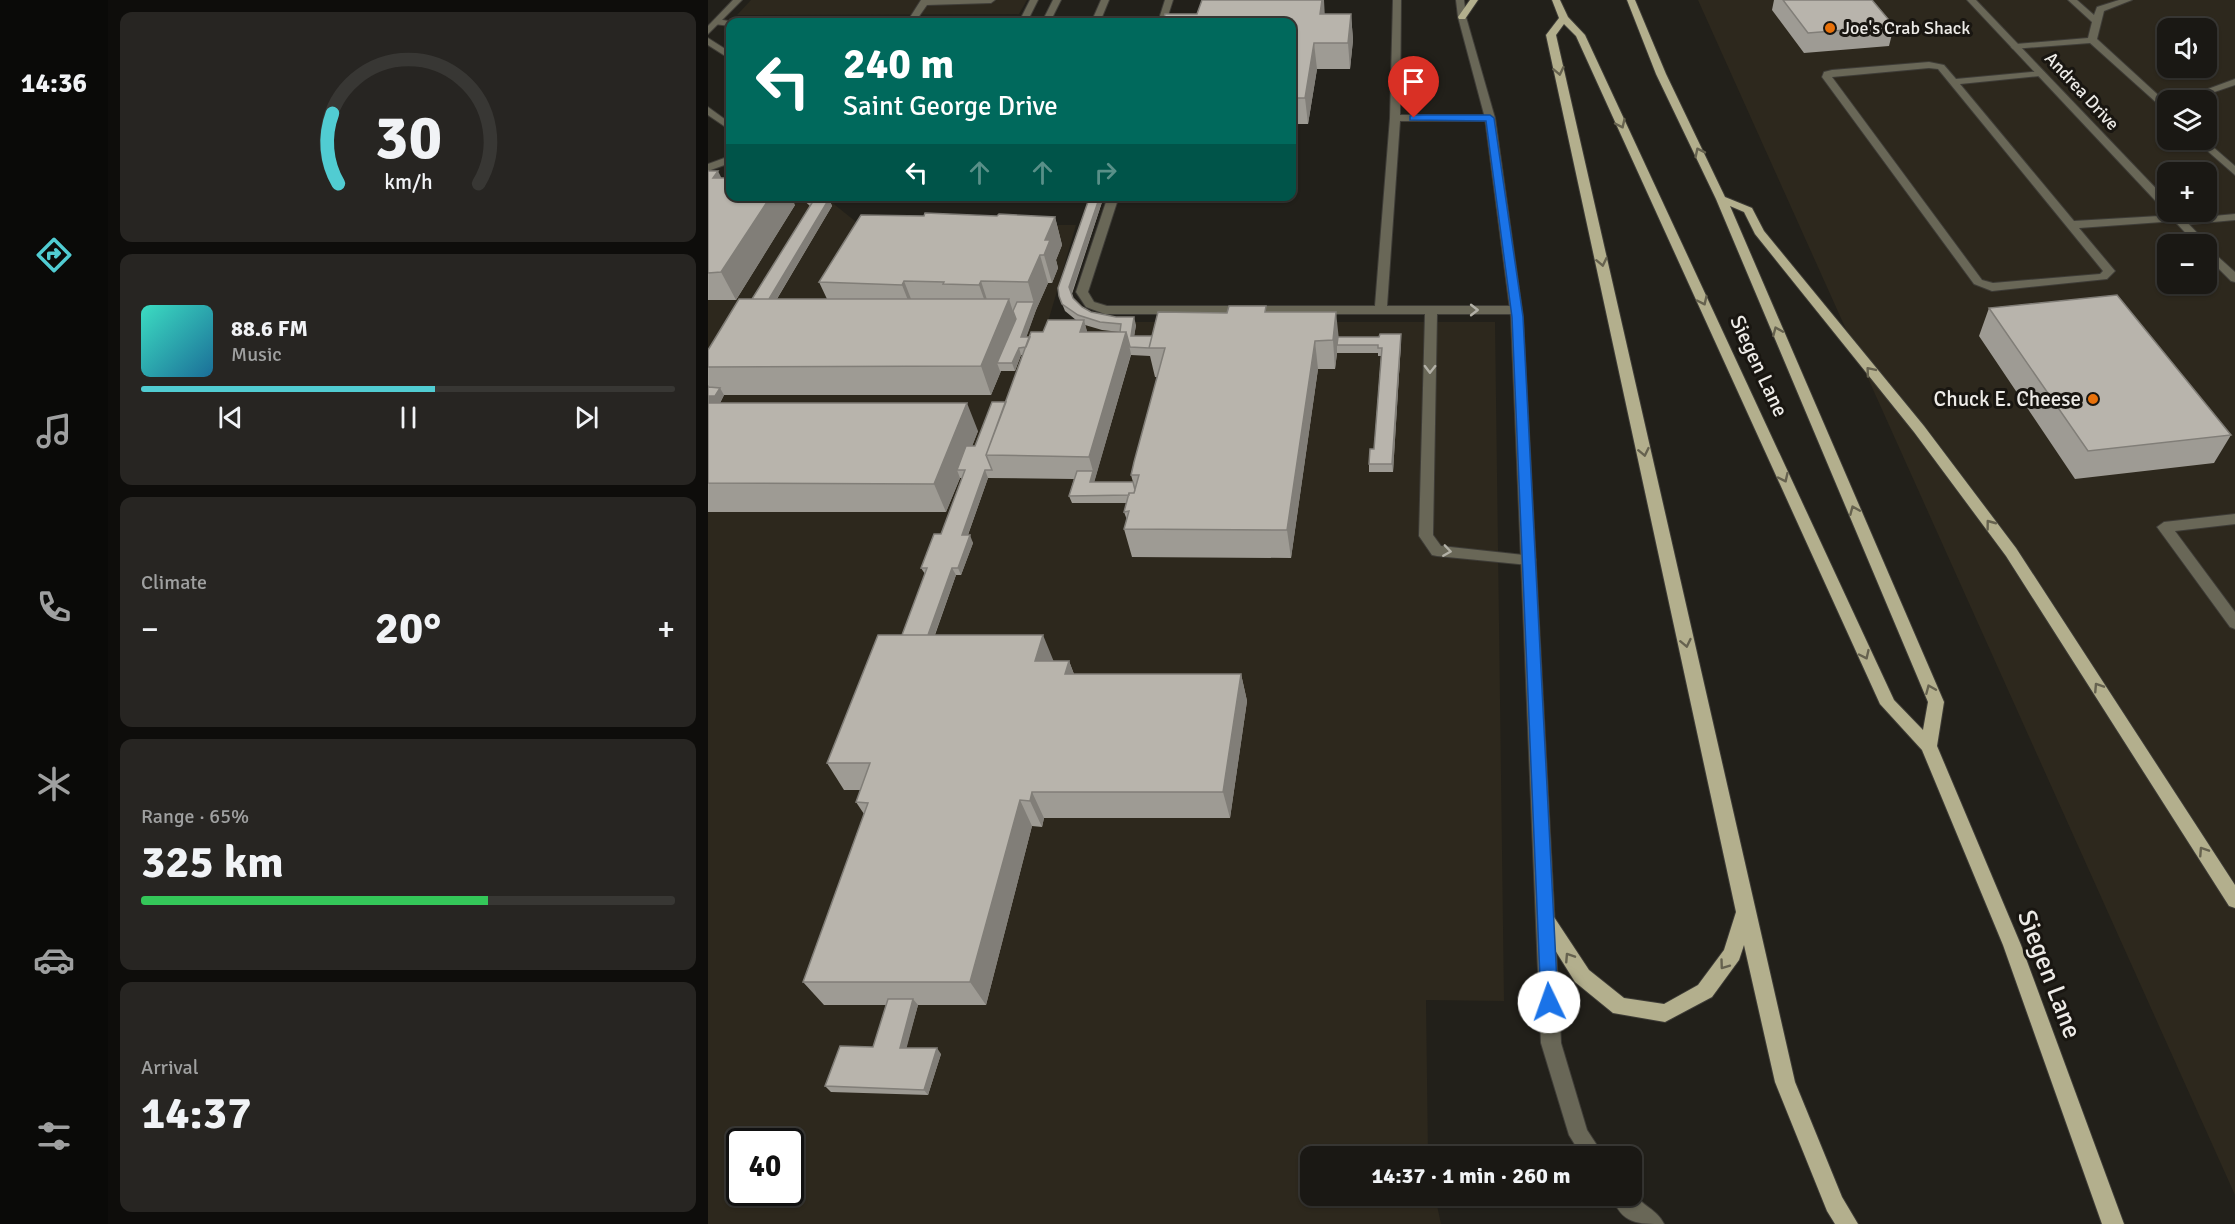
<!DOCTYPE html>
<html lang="en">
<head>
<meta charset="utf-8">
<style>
  body { margin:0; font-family:Signika,sans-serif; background:#272522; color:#f1f3f6; height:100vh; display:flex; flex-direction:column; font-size:22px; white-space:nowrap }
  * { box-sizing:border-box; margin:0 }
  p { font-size:20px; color:#9fa0a0 }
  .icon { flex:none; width:33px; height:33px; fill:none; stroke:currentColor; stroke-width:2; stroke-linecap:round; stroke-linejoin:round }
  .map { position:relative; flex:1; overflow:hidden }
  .sheet { display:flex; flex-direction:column; gap:12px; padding:12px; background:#0e0d0b; width:600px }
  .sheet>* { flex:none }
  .banner { position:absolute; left:18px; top:18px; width:570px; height:183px; border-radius:12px; box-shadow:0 2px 4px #0004,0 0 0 2px #383734; background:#00695c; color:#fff; overflow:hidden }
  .fabs { position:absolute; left:1449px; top:18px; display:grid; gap:12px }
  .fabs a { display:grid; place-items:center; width:60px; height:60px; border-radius:12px; background:#1a1814; box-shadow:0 2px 4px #0004,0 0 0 2px #383734; font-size:30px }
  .speed { position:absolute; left:18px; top:1128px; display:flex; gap:12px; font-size:30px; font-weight:700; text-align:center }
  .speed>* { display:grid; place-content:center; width:78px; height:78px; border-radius:50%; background:#1a1814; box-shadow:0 2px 4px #0004,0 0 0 2px #383734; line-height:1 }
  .speed .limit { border:3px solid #111; border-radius:9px; background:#fff; color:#111 }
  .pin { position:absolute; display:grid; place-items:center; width:51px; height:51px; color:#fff; margin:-62px -26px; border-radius:50% 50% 50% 0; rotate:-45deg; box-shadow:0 0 6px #0007 }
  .pin .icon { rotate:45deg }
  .me { position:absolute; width:66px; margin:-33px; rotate:357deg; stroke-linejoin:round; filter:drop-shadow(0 0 4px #0008) }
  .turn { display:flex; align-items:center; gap:21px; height:126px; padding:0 18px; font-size:27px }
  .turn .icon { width:78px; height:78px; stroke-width:2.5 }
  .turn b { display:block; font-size:42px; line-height:51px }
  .lanes { display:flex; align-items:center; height:57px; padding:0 18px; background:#0003; justify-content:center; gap:30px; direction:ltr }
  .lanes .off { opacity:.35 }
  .big { font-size:45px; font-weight:700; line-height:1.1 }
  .sheet .widget { flex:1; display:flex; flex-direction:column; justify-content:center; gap:9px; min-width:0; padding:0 21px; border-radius:12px; background:#272522 }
  .sheet .dial { align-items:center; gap:0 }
  .dial svg { height:156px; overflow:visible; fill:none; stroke:#383734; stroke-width:7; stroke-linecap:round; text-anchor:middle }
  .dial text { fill:#f1f3f6; stroke:none }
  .song { display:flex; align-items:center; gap:18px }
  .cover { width:72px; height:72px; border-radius:9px; background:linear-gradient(135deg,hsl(170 70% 55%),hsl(200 70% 35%)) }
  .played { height:6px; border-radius:3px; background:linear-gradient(90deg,#51ccd2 55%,#383734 55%) }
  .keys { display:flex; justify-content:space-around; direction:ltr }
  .heat { display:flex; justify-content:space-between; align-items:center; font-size:33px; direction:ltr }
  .charge { height:9px; border-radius:4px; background:linear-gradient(90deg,#34c759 65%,#383734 0) }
  .trip { position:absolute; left:592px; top:1146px; width:342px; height:60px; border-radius:12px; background:#1a1814; box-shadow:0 2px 4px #0004,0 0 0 2px #383734; font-weight:700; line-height:60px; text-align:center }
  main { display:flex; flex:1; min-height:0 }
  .tab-bar { display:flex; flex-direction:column; width:108px; justify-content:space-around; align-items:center; background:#0a0a08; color:#9fa0a0 }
  .tab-bar .icon { width:42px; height:42px }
  .tab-bar .current { color:#51ccd2 }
  .tab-bar b { font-size:27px; color:#f1f3f6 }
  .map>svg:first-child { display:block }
  .built { fill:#2d281d; fill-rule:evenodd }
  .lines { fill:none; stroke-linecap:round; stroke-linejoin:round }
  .service-casing { stroke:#3e3c37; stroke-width:2 }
  .minor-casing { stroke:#3e3c37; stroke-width:2 }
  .tertiary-casing { stroke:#3e3c37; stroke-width:2 }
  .primary-casing { stroke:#3e3c37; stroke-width:2 }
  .service { fill:#696757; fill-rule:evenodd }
  .minor { fill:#696757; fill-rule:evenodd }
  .tertiary { fill:#696757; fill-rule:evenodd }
  .primary { fill:#b3af8d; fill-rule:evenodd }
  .wall { fill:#9e9b94; fill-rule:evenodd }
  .shaded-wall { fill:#817e78 }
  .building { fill:#b8b4ac; stroke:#817e78; stroke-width:1.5 }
  .oneway { stroke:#66624f }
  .oneway2 { stroke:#b2b0a6 }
  .route { fill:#1a73e8; stroke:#114b97; stroke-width:1.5 }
  .food-dot { fill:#e8710a; stroke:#191611; stroke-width:2 }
  .labels { text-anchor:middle; stroke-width:6; stroke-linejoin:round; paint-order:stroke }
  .far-poi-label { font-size:18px; fill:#edebe7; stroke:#191611; text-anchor:start }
  .far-street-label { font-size:18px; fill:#edebe7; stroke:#191611 }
  .street-label { font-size:21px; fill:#edebe7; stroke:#191611 }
  .poi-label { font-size:21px; fill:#edebe7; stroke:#191611; text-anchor:end }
  .near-street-label { font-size:26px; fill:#edebe7; stroke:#191611 }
</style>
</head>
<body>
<main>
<nav class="tab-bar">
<b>14:36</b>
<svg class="icon current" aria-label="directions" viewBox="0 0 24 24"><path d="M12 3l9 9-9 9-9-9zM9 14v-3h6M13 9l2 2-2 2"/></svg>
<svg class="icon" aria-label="music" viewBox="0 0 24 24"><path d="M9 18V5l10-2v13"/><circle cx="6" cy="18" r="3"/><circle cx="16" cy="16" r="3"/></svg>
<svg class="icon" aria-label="phone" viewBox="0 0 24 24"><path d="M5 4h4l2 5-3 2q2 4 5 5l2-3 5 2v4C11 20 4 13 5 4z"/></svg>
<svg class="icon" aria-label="climate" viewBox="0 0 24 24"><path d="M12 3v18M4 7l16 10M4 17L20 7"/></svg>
<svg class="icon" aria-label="car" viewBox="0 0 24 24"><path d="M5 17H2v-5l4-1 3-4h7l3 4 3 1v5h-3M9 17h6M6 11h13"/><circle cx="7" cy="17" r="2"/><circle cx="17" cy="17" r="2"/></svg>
<svg class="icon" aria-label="filters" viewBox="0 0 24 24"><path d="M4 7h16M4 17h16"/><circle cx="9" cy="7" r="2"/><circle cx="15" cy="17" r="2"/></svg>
</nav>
<section class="sheet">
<div class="widget dial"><svg viewBox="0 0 100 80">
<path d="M14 69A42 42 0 1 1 86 69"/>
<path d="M14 69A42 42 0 0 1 11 33" stroke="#51ccd2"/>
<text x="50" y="56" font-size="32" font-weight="700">30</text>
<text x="50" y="72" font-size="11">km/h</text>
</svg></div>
<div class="widget">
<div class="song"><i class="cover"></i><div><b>88.6 FM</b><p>Music</p></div></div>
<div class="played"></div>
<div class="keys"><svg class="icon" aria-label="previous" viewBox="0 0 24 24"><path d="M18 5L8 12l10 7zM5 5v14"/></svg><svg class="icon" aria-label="pause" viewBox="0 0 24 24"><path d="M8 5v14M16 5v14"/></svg><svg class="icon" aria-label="next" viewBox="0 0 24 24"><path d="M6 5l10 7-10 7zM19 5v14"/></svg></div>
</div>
<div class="widget"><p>Climate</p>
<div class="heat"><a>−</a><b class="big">20°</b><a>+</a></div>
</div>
<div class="widget"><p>Range · 65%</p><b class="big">325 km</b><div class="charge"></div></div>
<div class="widget"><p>Arrival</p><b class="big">14:37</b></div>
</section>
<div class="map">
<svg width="1527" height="1224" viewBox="0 0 1527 1224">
  <rect width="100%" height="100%" fill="#22201a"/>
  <path class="built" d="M43 0H319L311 14 29 15Z
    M990 0H1527V1195ZM1460 28H1498V68H1460ZM1460 100H1498V140H1460ZM1460 172H1498V212H1460ZM1460 244H1498V284H1460Z
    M0 191 22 196 117 197 152 225H368L340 322H787L796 1001 718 1000 720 1156H603V1196H727L733 1224H0ZM32 1142H82V1192H32Z"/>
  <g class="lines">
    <defs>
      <path id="service" d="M213 0H287L283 3 219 5 207 22H199Z
        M322 0H330L319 22H311Z
        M345 0H353L342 22H334Z
        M393 0H401L394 17 389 22H380L386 16Z
        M457 0H465L458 22H450Z
        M685 0H693L692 115H782L787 118 782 121H692L679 306H808L814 310 808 314H729L725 535 733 546 826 556 828 560 826 564 821 565 729 556 724 555 711 536 717 314H397L378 307 368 292 400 196H411L380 292 386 302 399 306H667L682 118Z
        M1360 0H1369L1386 15 1389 7 1411 0H1424L1396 11 1389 39 1460 104V113L1382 43 1305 49 1303 47 1308 44 1380 38 1384 22Z
        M9 19 26 22H22V26L6 24V20Z
        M0 38 22 52V59L0 45Z
        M1221 62 1236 65 1248 79 1335 71 1337 73 1332 76 1252 84 1366 221 1469 215 1474 219 1527 214V220L1473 225 1468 221 1371 228 1407 271 1399 279 1284 291 1266 284 1114 77 1116 72 1124 70ZM1221 68 1230 69 1395 271 1392 274 1285 283 1274 280 1124 77Z
        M1527 79V85L1483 100H1470Z
        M0 107 22 123V130L0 115Z
        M1487 140H1497L1527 166V175Z
        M22 156V163L0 171V164Z
        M1527 514V524L1467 531 1527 612V629L1522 627 1449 527 1456 522Z"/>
      <path id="minor" d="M25 0H34L0 34V26Z
        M1259 0H1268L1460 201V212H1469L1498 242 1500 244 1498 246 1488 244Z
        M1498 246 1527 272V282L1523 281 1498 256Z"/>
      <path id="tertiary" d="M748 0H756L758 17 787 118 815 317 853 1043 879 1130 896 1156H874L861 1135 833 1043 803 317 777 118 750 17Z
        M924 1192C933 1205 950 1210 956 1224 930 1224 913 1224 904 1196H924Z"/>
      <path id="primary" d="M762 0H770L757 19H751L750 17Z
        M844 0H852L860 17 877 35 1186 700 1215 730 1220 702 1008 199 948 74 919 0H927L958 74 1017 197 1044 208 1056 231 1216 426 1308 548 1527 885V908L1521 906 1298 556 1206 432 1047 234 1036 212 1022 206 1236 702 1229 746 1313 945 1416 1224H1394L1295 945 1214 750 1172 704 868 36 856 24 848 35 1087 1082 1134 1197 1150 1224H1127L1119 1211 1067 1082 1036 945 1031 960 1004 997 957 1022 905 1013 867 982 832 926 829 920 832 914 838 912 844 914 881 970 916 998 956 1004 990 985 1016 950 1028 912 838 35 851 18Z"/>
    </defs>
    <use href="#service" class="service-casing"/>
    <use href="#minor" class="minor-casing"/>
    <use href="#tertiary" class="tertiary-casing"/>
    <use href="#primary" class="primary-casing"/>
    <use href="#service" class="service"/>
    <use href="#minor" class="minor"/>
    <use href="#tertiary" class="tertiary"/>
    <use href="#primary" class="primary"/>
  </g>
  <path class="wall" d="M1066 0H1164L1186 26 1181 46 1096 53 1064 10Z
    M617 14H643L645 40 642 69H609L600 124H584V22Z
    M0 171 22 196 87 205 28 300H0Z
    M91 196H118L121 199 124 206 69 299H119L111 282 289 216 347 217 354 245 348 260 350 268 344 283H340L328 310 318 337H322L368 320 357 311 351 296 396 196 364 294 365 298 374 307 383 312 428 325 426 336H444L559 312 630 337 693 342 685 472H661V464L666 449 673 356H670V353H629L627 369H610L583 558 424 557 416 529 419 520 416 512 419 503H364L361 496 366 479 280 478 260 535 265 543 253 575H248L227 635 345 661H361L366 674H533L539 701 522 818H336L334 827 324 826 278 1005H210L198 1048 233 1054 220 1095 123 1092 117 1086 165 1047 178 1005H116L95 982 156 814 148 802 153 790H136L119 763 194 635 217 574 213 568 233 534 254 478H252L238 512H0V350L44 299 102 206ZM377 325 394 330 412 332H379ZM313 355H315L298 402 267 446H264L270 431 12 403 16 395H283L293 371H307ZM423 355 442 356 447 377H449L423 475 425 482H386Z
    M1281 308 1523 435 1506 463 1367 479 1271 336Z"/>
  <path class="shaded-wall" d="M614 0H616L617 19 612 14Z
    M643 14 645 40 642 69 640 43Z
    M606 43 609 69 600 124 597 98Z
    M10 171 20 191 5 178Z
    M63 196H83L87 205 28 300 13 272Z
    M392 196H396L363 295 361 287Z
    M121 199 124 206 52 327 48 319Z
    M347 217 354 245 348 260 350 268 344 283 336 255 337 240Z
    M332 255 340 283 328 310 320 282Z
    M196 281 207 309 205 313 194 285Z
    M273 281 282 309 281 313 271 285Z
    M301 299 310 327 289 363 292 371H293L283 395 273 366Z
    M326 302 328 310 316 344 313 337Z
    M628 312 631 340 629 345V353L627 369 625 340Z
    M426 317 428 325 425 344 423 336Z
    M376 320 382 342 372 332Z
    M418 332 423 354 384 490 382 482 385 471 381 457Z
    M693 334V342L685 472 684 464Z
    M607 341 610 369 583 558 579 530Z
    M311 348 313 355 307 371 304 363Z
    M12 388 16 395 12 403 0 415V399L1 396Z
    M259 403 270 431 255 470H249L252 478 238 512 226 484Z
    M277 470 280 478 257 543 254 535Z
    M262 535 265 543 253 575 250 568Z
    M244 568 248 575 217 662 213 655Z
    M335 635 346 662 327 661Z
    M361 661 371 688 357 674Z
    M533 674 539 701 522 818 515 792Z
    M324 792 336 818 334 827 322 801Z
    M312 800 324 826 278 1005 262 982Z
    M205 999 210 1005 197 1054 192 1048Z
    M229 1048 233 1054 220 1095 216 1090Z"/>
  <path class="building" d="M494 0H614L612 14H643L640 43H606L597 98H584V22H455L457 14H489Z
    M1075 0H1164L1186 26 1100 33Z
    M0 171H10L5 178H22V196H63L13 272 0 273Z
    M96 196H118L121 199 61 299H44L104 203Z
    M382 196H392L361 287 365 298 374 307 383 312 408 317H426L423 336H444L441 348 422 347 418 332H412L413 324 392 322 370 315 354 304 351 296 350 288Z
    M217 213 289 216 291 214 347 217 337 240H342L336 255H332L320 282 273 281 271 285 235 284 236 282 196 281 194 285 111 282 153 215 216 216Z
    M1409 295 1523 435 1380 451 1281 308Z
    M31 299H301L273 366 0 367V350Z
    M309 302H326L313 337H322L318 347 311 348 304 363H289L308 319 305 311Z
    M521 306H558L557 312H628L625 340 607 341 579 530 416 529 421 511 416 512 421 493H426L431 475H423L426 462 457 348H441L450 312 519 313Z
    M340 320H376L372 332H418L381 457 278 455 323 332H335Z
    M672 334H693L684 464H661L662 449H666L674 348H670V345H629L630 337H671Z
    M0 386 1 387 12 388 7 396H1L0 399Z
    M284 402H298L278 455 284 470H277L254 535H262L250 568H244L220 635H194L219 568H213L226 534H233L257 470H249L258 446H267Z
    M0 403H259L226 484 0 483Z
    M369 471H385L382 482H425L427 490 426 493H421V495L361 496Z
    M170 635H335L327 661H361L357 674H533L515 792H324L322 801 312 800 262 982H95L160 803 148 802 162 763H119Z
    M180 999H205L192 1048H229L216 1090 117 1086 132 1046 165 1047Z"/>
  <defs><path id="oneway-chevron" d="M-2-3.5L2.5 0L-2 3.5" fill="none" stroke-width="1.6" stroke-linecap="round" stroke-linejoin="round" transform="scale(1.5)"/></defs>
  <g class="oneway">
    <use href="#oneway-chevron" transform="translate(851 71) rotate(78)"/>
    <use href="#oneway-chevron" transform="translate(913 124) rotate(65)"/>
    <use href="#oneway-chevron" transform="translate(991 152) rotate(-116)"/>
    <use href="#oneway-chevron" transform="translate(894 262) rotate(78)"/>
    <use href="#oneway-chevron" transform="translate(995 301) rotate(65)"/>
    <use href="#oneway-chevron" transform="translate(1069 331) rotate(-113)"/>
    <use href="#oneway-chevron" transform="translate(1162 371) rotate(-130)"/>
    <use href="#oneway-chevron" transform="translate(936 452) rotate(78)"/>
    <use href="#oneway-chevron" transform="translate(1076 478) rotate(65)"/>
    <use href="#oneway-chevron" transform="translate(1146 510) rotate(-113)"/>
    <use href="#oneway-chevron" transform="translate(1282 524) rotate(-127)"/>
    <use href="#oneway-chevron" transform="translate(978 643) rotate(78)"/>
    <use href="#oneway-chevron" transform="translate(1157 655) rotate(65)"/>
    <use href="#oneway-chevron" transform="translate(1390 687) rotate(-123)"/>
    <use href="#oneway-chevron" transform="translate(1222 689) rotate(-113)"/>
    <use href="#oneway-chevron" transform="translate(1495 851) rotate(-123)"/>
    <use href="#oneway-chevron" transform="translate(861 957) rotate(-123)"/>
    <use href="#oneway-chevron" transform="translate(1016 965) rotate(126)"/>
  </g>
  <g class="oneway2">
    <use href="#oneway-chevron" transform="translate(766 310)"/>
    <use href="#oneway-chevron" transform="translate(722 369) rotate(91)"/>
    <use href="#oneway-chevron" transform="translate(739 551) rotate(8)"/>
  </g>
  <path class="route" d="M706 115H782L786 118 815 317 850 1002 847 1008 841 1011 835 1008 833 1002 804 317 778 121 702 120V116Z"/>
  <g class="food-dot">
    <circle cx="1122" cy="28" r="6"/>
    <circle cx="1385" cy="399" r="6"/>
  </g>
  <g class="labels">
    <g class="far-poi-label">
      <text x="1134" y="34">Joe's Crab Shack</text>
    </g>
    <g class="far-street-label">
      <text transform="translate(1374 91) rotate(47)" y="6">Andrea Drive</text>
    </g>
    <g class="street-label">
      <text transform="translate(1051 366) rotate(65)" y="7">Siegen Lane</text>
    </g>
    <g class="poi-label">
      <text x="1373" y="406">Chuck E. Cheese</text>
    </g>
    <g class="near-street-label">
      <text transform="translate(1342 974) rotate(69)" y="9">Siegen Lane</text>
    </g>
  </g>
</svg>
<div class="fabs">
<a><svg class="icon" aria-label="sound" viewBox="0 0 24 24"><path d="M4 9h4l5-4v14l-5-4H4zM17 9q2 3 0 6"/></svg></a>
<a><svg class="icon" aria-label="layers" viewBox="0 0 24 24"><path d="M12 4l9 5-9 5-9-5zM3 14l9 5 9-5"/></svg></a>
<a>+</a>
<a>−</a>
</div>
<div class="speed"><div class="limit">40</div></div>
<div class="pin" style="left:706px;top:118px;background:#d93025"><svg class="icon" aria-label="arrive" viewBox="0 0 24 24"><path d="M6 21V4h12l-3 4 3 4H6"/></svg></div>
<svg class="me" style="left:841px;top:1002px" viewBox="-20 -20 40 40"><circle r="19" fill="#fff"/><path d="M0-13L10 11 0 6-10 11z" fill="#1a73e8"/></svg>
<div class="trip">14:37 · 1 min · 260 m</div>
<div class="banner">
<div class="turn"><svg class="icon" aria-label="left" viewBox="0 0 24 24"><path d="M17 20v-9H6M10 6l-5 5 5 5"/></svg><div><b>240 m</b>Saint George Drive</div></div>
<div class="lanes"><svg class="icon" aria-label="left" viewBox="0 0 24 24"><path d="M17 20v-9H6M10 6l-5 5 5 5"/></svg><svg class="icon off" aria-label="ahead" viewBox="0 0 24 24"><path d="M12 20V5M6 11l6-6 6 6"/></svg><svg class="icon off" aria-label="ahead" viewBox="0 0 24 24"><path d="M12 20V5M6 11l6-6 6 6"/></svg><svg class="icon off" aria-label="right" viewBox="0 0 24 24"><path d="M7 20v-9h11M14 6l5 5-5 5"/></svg></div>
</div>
</div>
</main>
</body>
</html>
